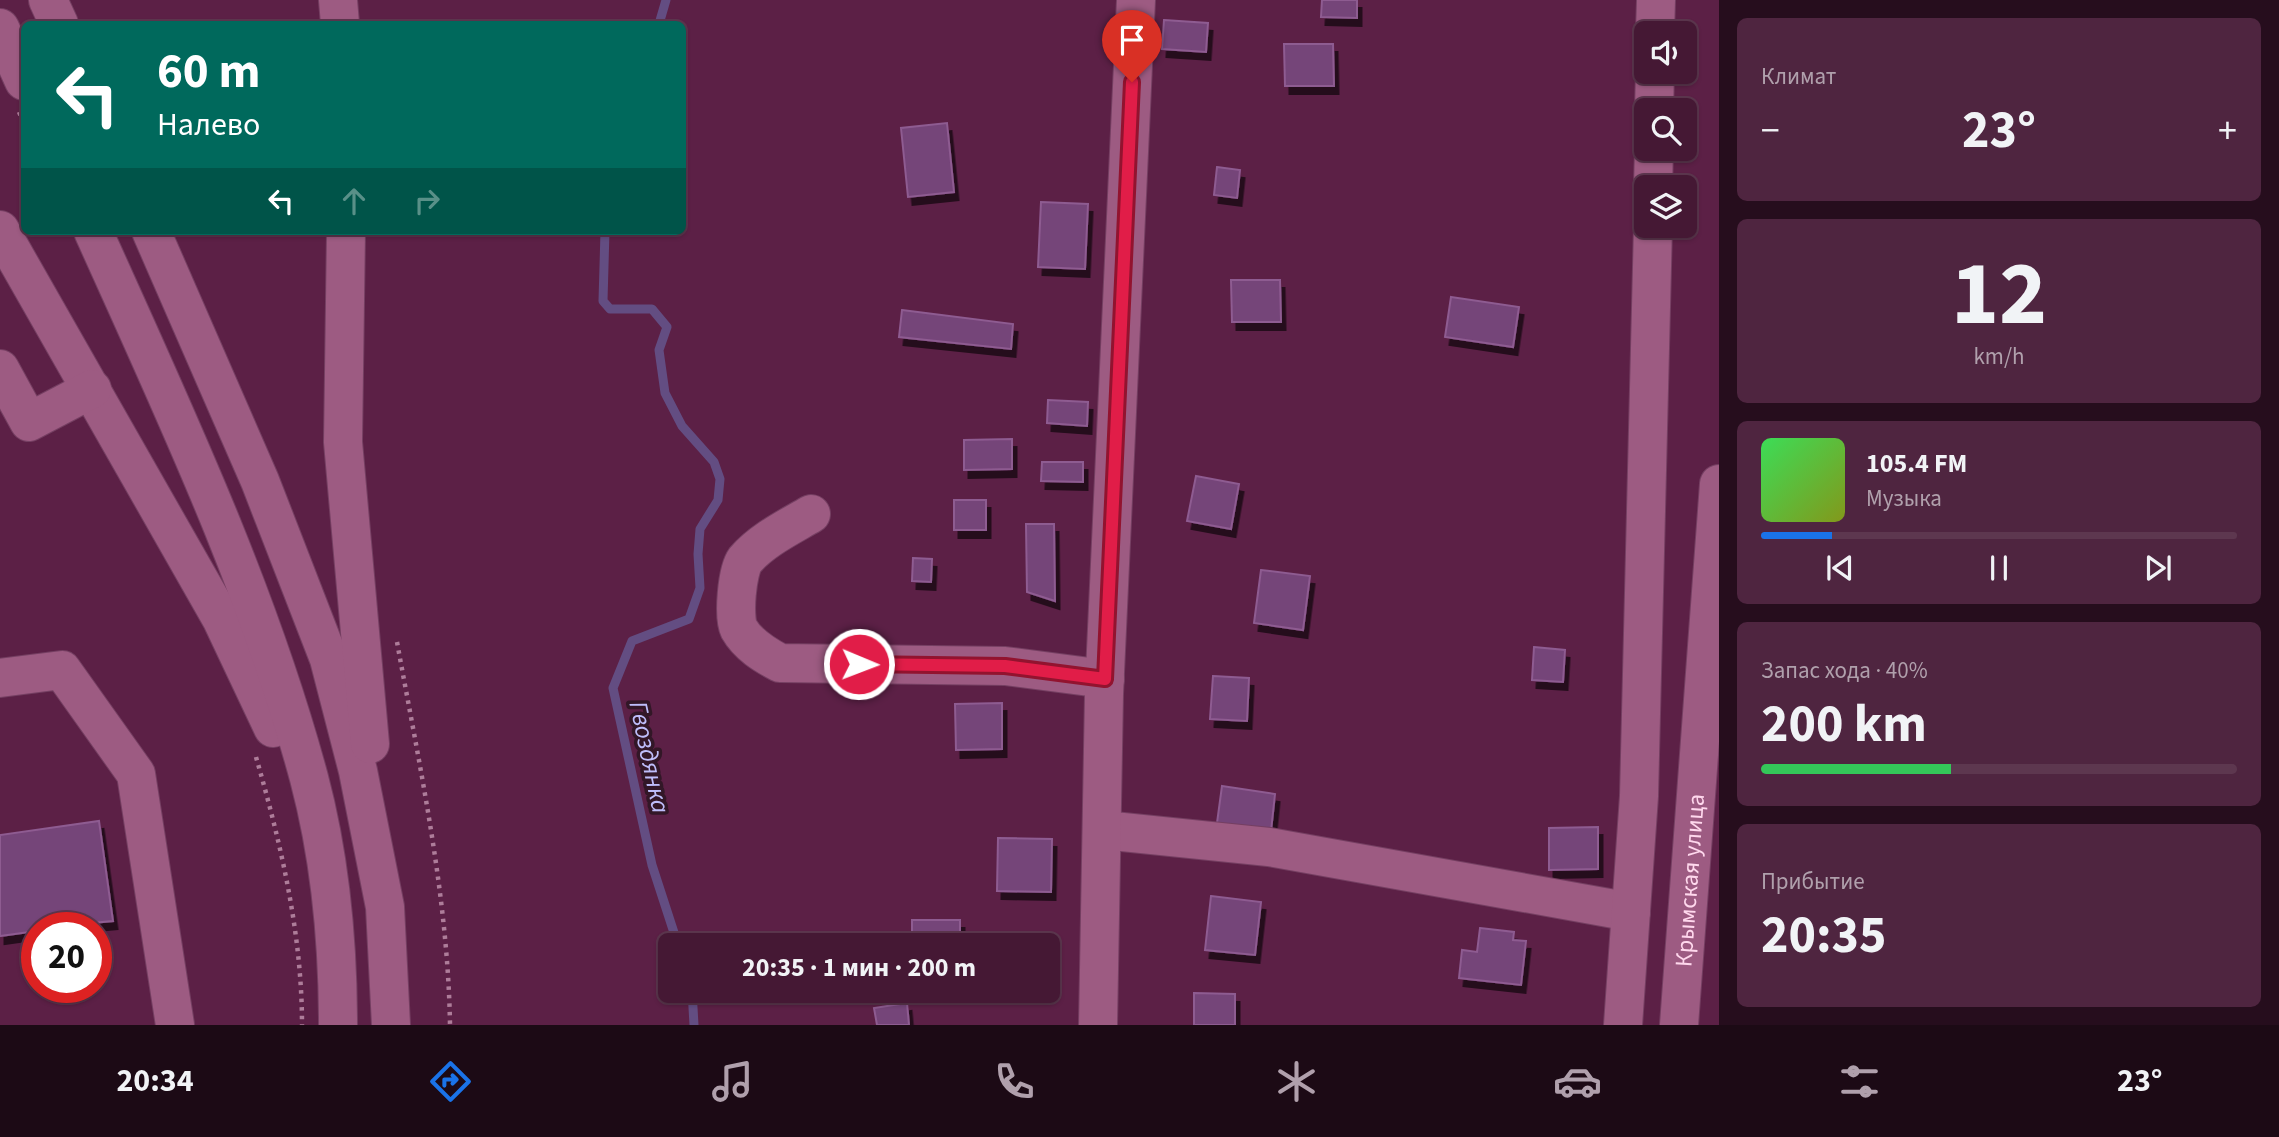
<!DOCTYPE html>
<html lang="ru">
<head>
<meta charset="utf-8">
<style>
  body { margin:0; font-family:"Source Sans 3",sans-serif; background:#4f2540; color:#f1f3f6; height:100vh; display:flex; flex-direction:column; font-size:26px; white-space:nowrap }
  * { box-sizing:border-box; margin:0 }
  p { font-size:23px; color:#b0a0ac }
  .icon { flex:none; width:38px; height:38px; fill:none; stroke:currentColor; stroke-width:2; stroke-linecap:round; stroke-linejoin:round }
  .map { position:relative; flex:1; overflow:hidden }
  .sheet { display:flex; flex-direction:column; gap:18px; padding:18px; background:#260d1d; width:560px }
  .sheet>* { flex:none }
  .top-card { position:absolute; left:21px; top:21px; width:665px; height:214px; border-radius:10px; box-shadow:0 2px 5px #0004,0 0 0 2px #5d374f; background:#00695c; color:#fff; overflow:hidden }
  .controls { position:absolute; left:1634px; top:21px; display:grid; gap:14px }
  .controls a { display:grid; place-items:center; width:63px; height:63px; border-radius:10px; background:#451834; box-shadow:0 2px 5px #0004,0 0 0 2px #5d374f; font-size:35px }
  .speed { position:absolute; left:21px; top:912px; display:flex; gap:14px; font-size:35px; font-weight:700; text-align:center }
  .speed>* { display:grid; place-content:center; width:91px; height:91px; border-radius:50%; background:#451834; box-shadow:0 2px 5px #0004,0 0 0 2px #5d374f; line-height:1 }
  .speed .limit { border:10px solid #d22; background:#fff; color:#111 }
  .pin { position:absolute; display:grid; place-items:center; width:60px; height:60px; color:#fff; margin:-72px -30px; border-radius:50% 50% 50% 0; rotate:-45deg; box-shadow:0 0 7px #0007 }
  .pin .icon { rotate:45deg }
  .me { position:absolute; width:77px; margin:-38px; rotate:91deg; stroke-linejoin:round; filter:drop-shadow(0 0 5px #0008) }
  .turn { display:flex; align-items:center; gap:24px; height:147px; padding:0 21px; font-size:32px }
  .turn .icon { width:91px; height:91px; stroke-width:2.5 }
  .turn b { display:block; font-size:49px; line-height:60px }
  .lanes { display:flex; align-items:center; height:66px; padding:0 21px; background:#0003; justify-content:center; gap:35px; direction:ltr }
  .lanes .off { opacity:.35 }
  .big { font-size:52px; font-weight:700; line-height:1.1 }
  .sheet .card { flex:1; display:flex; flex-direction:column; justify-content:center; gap:10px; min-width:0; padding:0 24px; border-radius:10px; background:#4f2540 }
  .sheet .dial { align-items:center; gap:0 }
  .dial b { font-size:91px; line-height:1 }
  .song { display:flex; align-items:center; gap:21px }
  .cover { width:84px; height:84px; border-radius:10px; background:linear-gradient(135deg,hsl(130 70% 55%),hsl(70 70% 35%)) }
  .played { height:7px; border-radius:4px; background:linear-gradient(90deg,#1a73e8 15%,#5d374f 15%) }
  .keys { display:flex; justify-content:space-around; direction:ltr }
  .heat { display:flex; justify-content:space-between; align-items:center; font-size:38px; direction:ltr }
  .charge { height:10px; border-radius:5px; background:linear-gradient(90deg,#34c759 40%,#5d374f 0) }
  .trip { position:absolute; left:658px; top:933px; width:402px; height:70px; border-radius:10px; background:#451834; box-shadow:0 2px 5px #0004,0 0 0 2px #5d374f; font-weight:700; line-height:70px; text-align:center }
  .tab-bar { display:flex; height:112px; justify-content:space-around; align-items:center; background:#1c0a15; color:#b0a0ac }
  .tab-bar .icon { width:49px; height:49px }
  .tab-bar .current { color:#1a73e8 }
  .tab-bar b { font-size:32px; color:#f1f3f6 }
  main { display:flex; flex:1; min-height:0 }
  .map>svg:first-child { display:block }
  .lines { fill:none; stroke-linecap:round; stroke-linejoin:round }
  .stream { stroke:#634d82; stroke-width:9 }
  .building { fill:#754479; stroke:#8e5b91; stroke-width:2; filter:url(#shadow) }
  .minor-casing { stroke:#753f62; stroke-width:40 }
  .path { stroke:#ae7d9a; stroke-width:4.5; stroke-dasharray:3.5 5; stroke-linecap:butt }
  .minor { stroke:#9d5b82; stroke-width:38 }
  .route-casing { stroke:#92132f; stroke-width:18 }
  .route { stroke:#e11d48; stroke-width:12 }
  .labels { text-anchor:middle; stroke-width:7; stroke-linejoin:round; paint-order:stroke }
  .street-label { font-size:24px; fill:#ffd8ed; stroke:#321727 }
  .water-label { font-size:26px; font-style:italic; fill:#bebdfa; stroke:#321727 }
</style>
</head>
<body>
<main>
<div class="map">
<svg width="1719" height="1025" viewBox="0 0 1719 1025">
  <defs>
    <filter id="shadow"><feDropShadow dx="4.5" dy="8" stdDeviation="0" flood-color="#0009"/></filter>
  </defs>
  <rect width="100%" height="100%" fill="#5c2046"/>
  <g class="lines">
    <path class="stream" d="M659 24 666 0
      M605 231 603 301 610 309H652L667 327 659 350 665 393 682 426 714 462 720 479 718 500 700 529 698 554 700 588 689 619 632 641 613 688 652 865 678 945
      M692 990 694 1025"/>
  </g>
  <path class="building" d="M1322 0H1357V18L1321 17Z
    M1164 20 1208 23 1206 52 1162 49Z
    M1284 44H1333L1334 86H1285Z
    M947 123 954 192 908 197 901 128Z
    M1217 167 1240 170 1237 198 1214 195Z
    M1041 202 1088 204 1085 269 1038 267Z
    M1231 280H1280L1281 322H1232Z
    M1451 297 1519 307 1513 347 1445 337Z
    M902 310 1013 324 1011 349 899 337Z
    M1048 400 1088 402 1087 426 1047 423Z
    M1012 439V469L964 470V440Z
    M1042 462H1083V482L1041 481Z
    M1196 476 1239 484 1231 529 1187 521Z
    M954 500H986V530H954Z
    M1026 524H1054L1055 601 1027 592Z
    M913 558 932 559 931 582 912 581Z
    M1261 570 1310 576 1303 630 1254 623Z
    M1534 647 1565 650 1563 682 1532 680Z
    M1213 676 1249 678 1247 721 1210 719Z
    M1002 703V749L956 750 955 704Z
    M1222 786 1275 794 1271 831 1217 823Z
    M99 821 113 921 37 928V931L0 936V835Z
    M1598 827V869L1549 870V828Z
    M998 838 1052 839 1051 892 997 891Z
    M1211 896 1261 902 1255 955 1205 950Z
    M912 920H960V945H912Z
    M1480 928 1514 932 1513 940 1526 941 1521 985 1459 978 1462 950 1477 952Z
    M1048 959H1052L1049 995 1017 993V990H1048Z
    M1194 993 1235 994V1025H1194Z
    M907 1003 909 1025H877L874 1008Z"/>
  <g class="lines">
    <defs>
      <g id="minor">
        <path d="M48 0 59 24"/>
        <path d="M338 0 340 24"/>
        <path d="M0 28 24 81"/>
        <path d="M1655 33 1656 0"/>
        <path d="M1654 110 1655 72"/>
        <path d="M1653 187 1654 149"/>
        <path d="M0 230 221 618 273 728"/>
        <path d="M93 231C173 409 258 589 309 778 330 857 338 943 338 1025"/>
        <path d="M151 231 260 481 329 659 358 771 385 907 391 1025"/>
        <path d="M346 231 343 442 370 744"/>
        <path d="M0 369 29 422 92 389"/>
        <path d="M811 514C789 527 762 540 745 560 737 571 733 617 739 629 748 645 765 655 780 663L1005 666 1105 679"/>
        <path d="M0 678 62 670 136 774 175 1025"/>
        <path d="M1103 830 1269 847 1631 912"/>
        <path d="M1098 1025 1104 694 1136 0"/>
        <path d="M1623 1025 1639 796 1653 226"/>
        <path id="s1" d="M1679 1025 1719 484"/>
      </g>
    </defs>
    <use href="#minor" class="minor-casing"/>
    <path class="path" d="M19 112 24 124
      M397 642C420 768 448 897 450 1025
      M256 757C281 844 302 934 302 1025"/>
    <use href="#minor" class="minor"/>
  </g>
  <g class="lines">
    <defs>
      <path id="route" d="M859 664 1005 666 1105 679 1132 82"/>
    </defs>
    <use href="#route" class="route-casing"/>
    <use href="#route" class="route"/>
  </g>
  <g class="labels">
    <g class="street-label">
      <text dy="8" stroke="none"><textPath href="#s1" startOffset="145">Крымская улица</textPath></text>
    </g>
    <g class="water-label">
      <text transform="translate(650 757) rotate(78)" y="9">Гвоздянка</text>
    </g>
  </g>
</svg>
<div class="controls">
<a><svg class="icon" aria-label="sound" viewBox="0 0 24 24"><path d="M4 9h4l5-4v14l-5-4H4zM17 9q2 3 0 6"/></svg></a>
<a><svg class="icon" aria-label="search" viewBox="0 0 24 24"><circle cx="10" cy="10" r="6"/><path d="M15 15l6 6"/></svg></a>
<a><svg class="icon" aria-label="layers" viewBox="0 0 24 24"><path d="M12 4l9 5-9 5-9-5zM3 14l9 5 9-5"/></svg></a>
</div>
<div class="speed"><div class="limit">20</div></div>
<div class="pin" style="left:1132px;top:82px;background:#d93025"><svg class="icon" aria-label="arrive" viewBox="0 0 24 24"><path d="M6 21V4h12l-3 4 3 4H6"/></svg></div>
<svg class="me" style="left:859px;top:664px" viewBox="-20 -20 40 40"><circle r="17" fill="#e11d48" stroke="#fff" stroke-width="3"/><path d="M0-11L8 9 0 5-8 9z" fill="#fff"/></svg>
<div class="trip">20:35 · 1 мин · 200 m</div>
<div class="top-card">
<div class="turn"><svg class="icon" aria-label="left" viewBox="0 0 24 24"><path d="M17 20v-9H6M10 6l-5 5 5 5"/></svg><div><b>60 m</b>Налево</div></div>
<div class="lanes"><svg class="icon" aria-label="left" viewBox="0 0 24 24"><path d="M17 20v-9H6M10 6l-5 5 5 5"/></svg><svg class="icon off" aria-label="ahead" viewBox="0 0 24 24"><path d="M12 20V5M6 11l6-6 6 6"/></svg><svg class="icon off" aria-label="right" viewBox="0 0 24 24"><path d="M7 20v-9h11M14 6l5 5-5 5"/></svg></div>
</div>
</div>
<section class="sheet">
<div class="card"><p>Климат</p>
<div class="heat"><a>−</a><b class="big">23°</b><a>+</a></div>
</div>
<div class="card dial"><b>12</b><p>km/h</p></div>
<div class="card">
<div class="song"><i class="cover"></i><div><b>105.4 FM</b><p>Музыка</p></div></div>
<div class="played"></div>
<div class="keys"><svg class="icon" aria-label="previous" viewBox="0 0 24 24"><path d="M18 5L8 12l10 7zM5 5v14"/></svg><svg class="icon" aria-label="pause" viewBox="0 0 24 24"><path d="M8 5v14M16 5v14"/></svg><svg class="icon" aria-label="next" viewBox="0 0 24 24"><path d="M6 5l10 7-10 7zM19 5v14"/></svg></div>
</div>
<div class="card"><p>Запас хода · 40%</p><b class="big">200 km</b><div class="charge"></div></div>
<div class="card"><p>Прибытие</p><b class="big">20:35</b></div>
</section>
</main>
<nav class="tab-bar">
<b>20:34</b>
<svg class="icon current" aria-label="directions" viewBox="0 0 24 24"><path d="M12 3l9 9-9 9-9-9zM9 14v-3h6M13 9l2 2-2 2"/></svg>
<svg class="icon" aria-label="music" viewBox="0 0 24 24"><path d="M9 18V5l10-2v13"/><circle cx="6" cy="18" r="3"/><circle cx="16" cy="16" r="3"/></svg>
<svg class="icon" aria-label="phone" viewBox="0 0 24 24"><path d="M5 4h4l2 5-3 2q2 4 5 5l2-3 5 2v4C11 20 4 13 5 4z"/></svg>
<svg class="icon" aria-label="climate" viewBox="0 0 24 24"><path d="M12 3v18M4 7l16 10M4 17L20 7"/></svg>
<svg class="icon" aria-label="car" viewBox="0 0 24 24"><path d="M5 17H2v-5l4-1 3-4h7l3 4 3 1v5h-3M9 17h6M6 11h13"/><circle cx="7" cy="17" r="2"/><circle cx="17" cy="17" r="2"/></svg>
<svg class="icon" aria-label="filters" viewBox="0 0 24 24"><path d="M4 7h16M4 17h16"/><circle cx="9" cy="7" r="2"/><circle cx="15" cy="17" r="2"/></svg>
<b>23°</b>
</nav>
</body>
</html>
